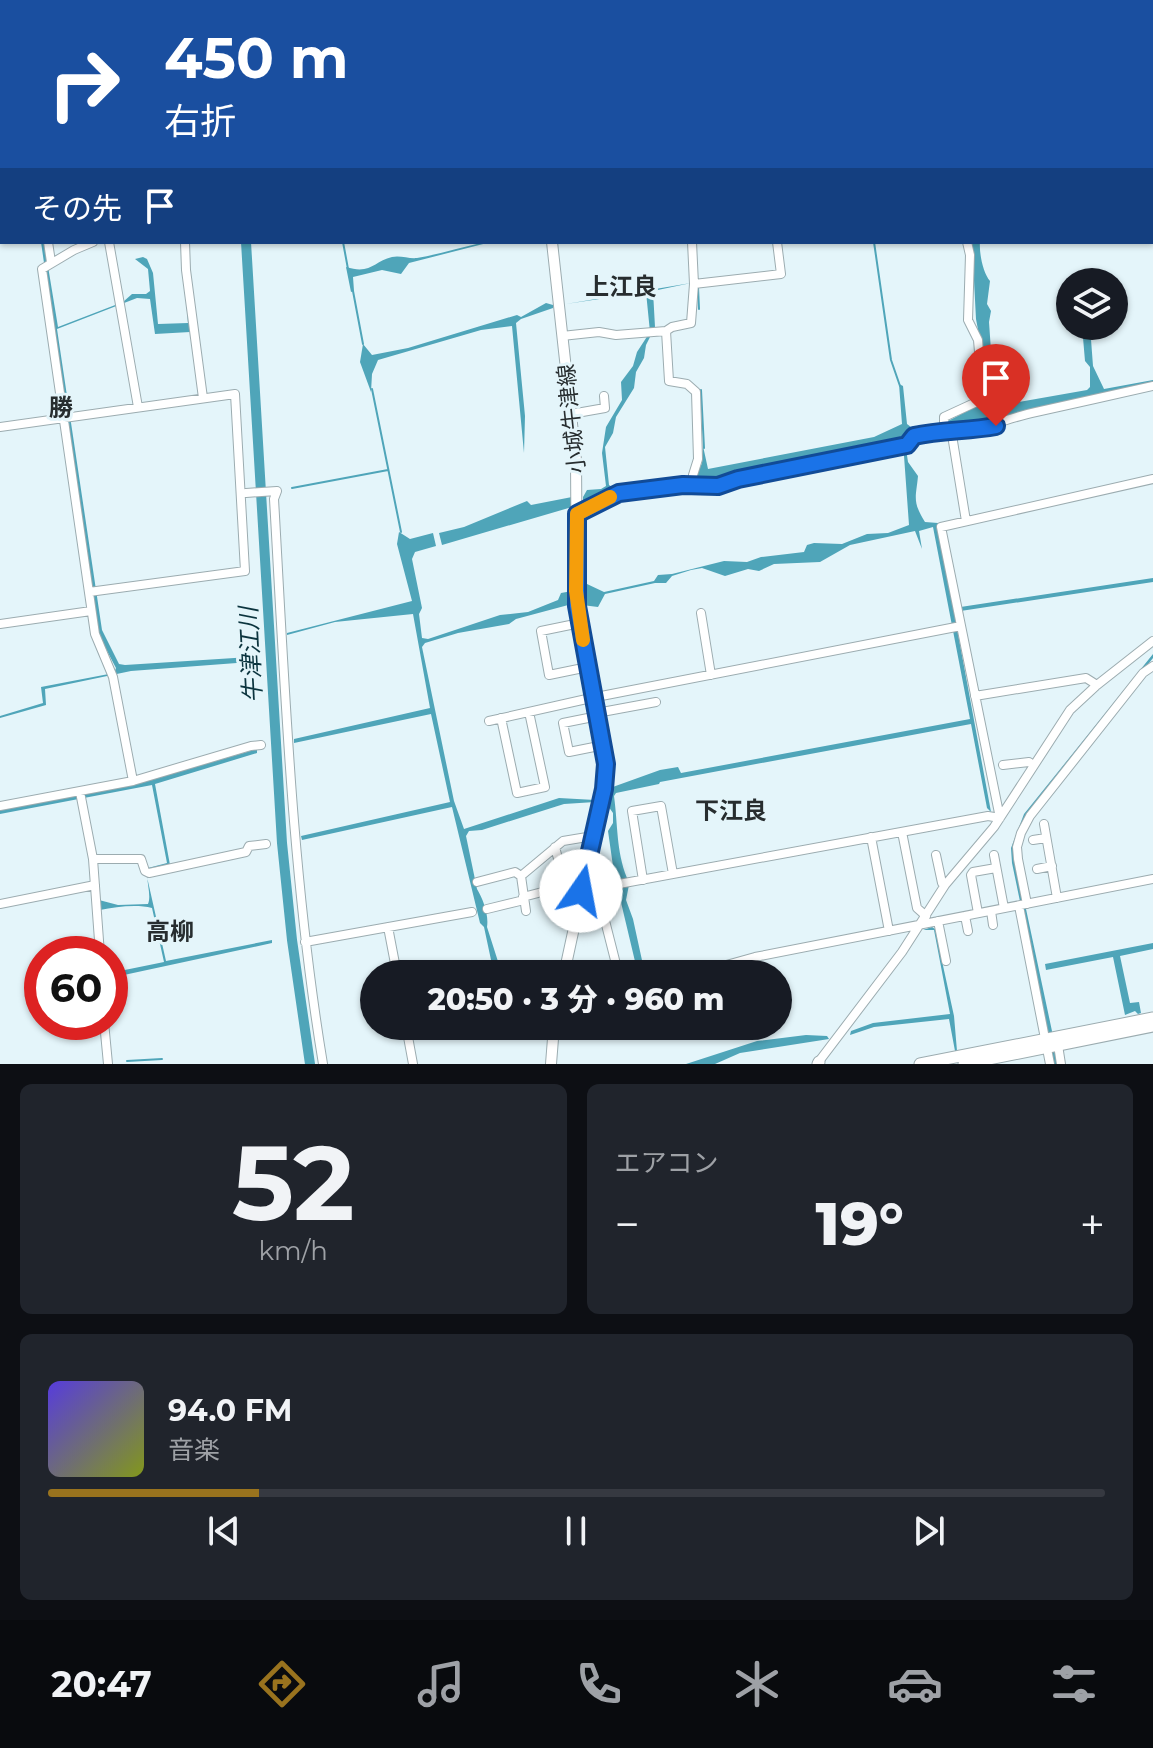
<!DOCTYPE html>
<html lang="ja">
<head>
<meta charset="utf-8">
<style>
  body { margin:0; font-family:Montserrat,"Noto Sans JP",sans-serif; background:#20242c; color:#f1f3f6; height:100vh; display:flex; flex-direction:column; font-size:30px; white-space:nowrap }
  * { box-sizing:border-box; margin:0 }
  p { font-size:26px; color:#9ea1a6 }
  .icon { flex:none; width:44px; height:44px; fill:none; stroke:currentColor; stroke-width:2; stroke-linecap:round; stroke-linejoin:round }
  .map { position:relative; height:1064px; overflow:hidden }
  .sheet { display:flex; flex-direction:column; gap:20px; padding:20px; background:#0d0f14; flex:1 }
  .sheet>* { flex:none }
  .guide { position:absolute; left:0px; top:0px; width:1154px; height:244px; box-shadow:0 2px 6px #0004; background:#1a4fa0; color:#fff; overflow:hidden }
  .tools { position:absolute; left:1056px; top:268px; display:grid; gap:16px }
  .tools a { display:grid; place-items:center; width:72px; height:72px; border-radius:50%; background:#171b24; box-shadow:0 2px 6px #0004; font-size:40px }
  .speed { position:absolute; left:24px; top:936px; display:flex; gap:16px; font-size:40px; font-weight:700; text-align:center }
  .speed>* { display:grid; place-content:center; width:104px; height:104px; border-radius:50%; background:#171b24; box-shadow:0 2px 6px #0004; line-height:1 }
  .speed .limit { border:12px solid #d22; background:#fff; color:#111 }
  .pin { position:absolute; display:grid; place-items:center; width:68px; height:68px; color:#fff; margin:-82px -34px; border-radius:50% 50% 50% 0; rotate:-45deg; box-shadow:0 0 8px #0007 }
  .pin .icon { rotate:45deg }
  .me { position:absolute; width:88px; margin:-44px; rotate:12deg; stroke-linejoin:round; filter:drop-shadow(0 0 6px #0008) }
  .turn { display:flex; align-items:center; gap:28px; height:168px; padding:0 32px; font-size:36px }
  .turn .icon { width:104px; height:104px; stroke-width:2.5 }
  .turn b { display:block; font-size:56px; line-height:68px }
  .then { display:flex; align-items:center; height:76px; padding:0 32px; background:#0003; gap:16px; font-size:30px }
  .big { font-size:60px; font-weight:800; line-height:1.1 }
  .sheet .card { flex:1; display:flex; flex-direction:column; justify-content:center; gap:12px; min-width:0; padding:0 28px; border-radius:12px; background:#20242c }
  .sheet .dial { align-items:center; gap:0 }
  .dial b { font-size:104px; line-height:1 }
  .song { display:flex; align-items:center; gap:24px }
  .cover { width:96px; height:96px; border-radius:12px; background:linear-gradient(135deg,hsl(250 70% 55%),hsl(70 70% 35%)) }
  .played { height:8px; border-radius:4px; background:linear-gradient(90deg,#99731e 20%,#363941 20%) }
  .keys { display:flex; justify-content:space-around; direction:ltr }
  .heat { display:flex; justify-content:space-between; align-items:center; font-size:44px; direction:ltr }
  .sheet .tiles { flex:1; display:grid; gap:20px; grid-template-columns:1fr 1fr }
  .card:last-child { grid-column:span 2 }
  .trip { position:absolute; left:360px; top:960px; width:432px; height:80px; border-radius:40px; background:#171b24; box-shadow:0 2px 6px #0004; font-weight:800; line-height:80px; text-align:center }
  .tab-bar { display:flex; height:128px; justify-content:space-around; align-items:center; background:#090b0e; color:#9ea1a6 }
  .tab-bar .icon { width:56px; height:56px }
  .tab-bar .on { color:#99731e }
  .tab-bar b { font-size:36px; color:#f1f3f6 }
  .map>svg:first-child { display:block }
  .water { fill:#4fa5b9 }
  .lines { fill:none; stroke-linecap:round; stroke-linejoin:round }
  .stream { stroke:#4fa5b9; stroke-width:2 }
  .river { stroke:#4fa5b9; stroke-width:10 }
  .minor-casing { stroke:#9cacb0; stroke-width:10 }
  .major-casing { stroke:#9cacb0; stroke-width:12 }
  .highway-casing { stroke:#9cacb0; stroke-width:13 }
  .minor { stroke:#fff; stroke-width:8 }
  .major { stroke:#fff; stroke-width:10 }
  .highway { stroke:#fff; stroke-width:11 }
  .route-casing { stroke:#114b97; stroke-width:20 }
  .route { stroke:#1a73e8; stroke-width:14 }
  .slow { stroke:#f59e0b; stroke-width:14 }
  .labels { text-anchor:middle; stroke-width:6; stroke-linejoin:round; paint-order:stroke }
  .street-label { font-size:22px; fill:#272d2f; stroke:#e4f5fa }
  .neighbourhood-label { font-size:24px; font-weight:bold; fill:#272d2f; stroke:#e4f5fa }
  .water-label { font-size:24px; font-style:italic; fill:#0b343e; stroke:#e4f5fa }
</style>
</head>
<body>
<div class="map">
<svg width="1153" height="1064" viewBox="0 0 1153 1064">
  <rect width="100%" height="100%" fill="#e4f5fa"/>
  <path class="water" d="M41 242H44L58 327 123 302 132 294H146L150 291 148 269 135 259 143 257 147 259 153 273 158 324 188 323 181 242H183L192 328 190 332 155 334 150 299 137 298 57 329 102 630 119 664 125 665 250 657V662L131 671 45 689 46 705 0 718V716L43 703 41 687 114 673 116 668 97 632Z
    M485 242H491L409 263 401 274 382 270 353 277 354 291 351 292 346 267C371 275 374 261 392 257 400 255 409 259 417 258 440 254 462 247 485 242Z
    M972 242H980C979 253 983 273 990 281L987 304 991 311 989 322 994 394 1001 405 1087 390 1090 387V367L1085 361 1082 326H1090L1093 366 1104 389 1153 380V382L1031 409 996 421 979 424H946L912 432 905 442 908 462 918 476C916 498 912 501 925 522L938 523 954 608 1153 578V582L954 612 991 812 987 808 971 724 660 782 659 784 616 793 614 796C618 825 616 850 627 878L615 880 608 831 613 823V813L608 806 610 788 660 770 678 767 681 773 970 719 933 527 919 531 922 549 915 531 850 545 820 562 774 564 759 571 748 569 725 576 702 568 691 570 672 576 666 583H655L605 594 598 607 582 605V585L587 584 604 592 654 581 658 575 672 574 724 561 747 562 761 557 804 552 807 545 814 543 842 544 867 534 888 533 909 525 903 442 740 473 708 483 696 478 623 489 612 491 583 507V497L587 490 601 489 606 486 602 453 606 427 622 400 621 382 633 366 637 352 650 332 646 292 566 304 691 283 653 291 655 327 646 345 644 358 636 372 634 388 616 417 613 433 605 447 609 485 612 487 696 477 702 463 703 446 708 469 874 437 902 424 899 384 903 386 907 424 911 427 946 422 987 401 990 394 976 319Z
    M546 303 553 305V308L521 319 516 323 525 416 524 453 512 326 481 330 378 360 372 374 371 392 360 362 363 344 372 355 408 348 517 315 521 317Z
    M572 497V507L442 545 439 533 464 527 527 501 531 505Z
    M399 532 410 539 433 533 436 546 415 552 412 559 422 608 419 614 422 638 428 639 500 615 528 612 558 600 561 593 572 591V604L516 619 509 624 458 633 425 643 422 647 454 801 464 829 559 798 595 800V802L564 804 482 830 469 831 466 836 477 889C483 899 489 915 487 927L502 974H494L484 927 480 923 452 807 302 840 301 836 450 802 431 714 294 743V739L430 708 413 614 335 622 287 635V633L412 601 397 544Z
    M1153 654V658L1027 816 1016 862 1059 1064H1054L1012 863 1011 848 1024 814Z
    M257 749V753L155 784 170 865 147 877 166 961 272 940V943L110 978V973L164 962 152 908C136 904 116 907 100 910L99 900 118 905 148 904C152 894 145 880 148 868L167 863 152 785 0 814V809L143 782Z
    M629 885 626 900 633 919 645 974H638L619 894 587 900 588 894Z
    M932 927 935 929 954 1016 957 1051H955L949 1019 874 1027 850 1035 851 1031 873 1023 950 1014 934 930H923Z
    M1153 943V949L1120 956 1130 1003 1139 1002 1141 1013 1138 1014 1135 1011 1125 1015 1113 957 1046 970 1045 964Z
    M806 1035 827 1036 829 1039 740 1053 715 1064H686L757 1041Z"/>
  <g class="lines">
    <path class="stream" d="M305 0 306 2
      M663 0V2
      M840 0V2
      M1037 0V2
      M634 2 661 0
      M1152 139 1153 146
      M343 242 348 269
      M874 242 891 360 900 386
      M698 287 699 309
      M353 291 363 344
      M372 389 401 532
      M701 390 704 448
      M292 488 388 470
      M127 1061 162 1059"/>
    <path class="river" d="M238 0V2
      M246 242 282 843 292 940 310 1064"/>
    <defs>
      <path id="minor" d="M125 0V2
        M741 0V2
        M928 0V2
        M1124 0 1125 2
        M159 2 169 0
        M0 36 2 35
        M0 54 2 64
        M1152 87H1153
        M1152 105 1153 111
        M0 229H2
        M48 242 51 262
        M93 242 74 250 42 269 95 634 113 677 133 781
        M109 242 138 407
        M185 242 186 270 203 398
        M967 242 970 255 968 320 978 340 983 399 944 417V429C984 432 999 420 1036 412 1075 403 1114 395 1153 386
        M694 284 781 274 777 242
        M562 336 599 332 616 335 666 331 672 327 691 323 694 284 692 242
        M571 414 605 408 604 396
        M0 427 235 394 245 571 89 592
        M951 429 966 521
        M693 485 718 486 738 479 902 446 907 445 914 436 944 429
        M246 493 277 491 274 499C285 688 292 878 323 1064
        M577 514 619 493 693 485V475L698 459 696 392 687 384 669 381 666 331
        M701 613 711 675
        M580 623 541 631 549 675 588 667
        M0 624 91 611
        M975 696 1086 678 1097 685
        M501 718 517 793 545 787 529 712
        M489 721 591 698 961 626
        M604 745 569 752 563 723 598 716 602 712 656 702
        M1003 765 1029 762 1033 765
        M80 792 93 859 100 954
        M0 806 133 781 251 746 261 745
        M1044 824 1057 898
        M902 832 917 908 926 916
        M871 837 889 931
        M1033 840 1046 838
        M555 847 568 897 581 895
        M936 855 942 883 945 885
        M994 855 1004 908
        M93 859H141L145 871 149 873 246 852 249 846 266 844
        M1037 869 1052 866
        M521 876 526 911
        M643 880 632 811 661 806 673 874
        M477 882 515 872 521 876 563 841 593 836
        M581 891 988 816 1000 818 941 527 1153 479
        M523 897 565 886
        M0 904 95 885
        M1027 904 1018 859 1017 847 1021 833 1030 816 1143 673 1153 666
        M579 905 600 901 616 964
        M1019 906 1050 1064
        M487 909 524 900
        M991 911 993 925
        M978 913 971 875 973 872 996 868
        M965 916 968 931
        M938 921 946 961
        M388 927 397 974
        M305 942 472 912
        M694 974 755 957 1153 879
        M104 1022 108 1064
        M406 1026 413 1064
        M1058 1045 1061 1064
        M817 1064 902 952 945 885 994 827 1070 710 1097 685 1153 641"/>
      <path id="major" d="M502 0V2
        M552 242 576 460 577 606 606 764 604 789 564 974
        M551 1064 554 1026"/>
      <path id="highway" d="M818 1064 819 1062
        M920 1064 1153 1018
        M964 1064 1153 1026"/>
    </defs>
    <use href="#minor" class="minor-casing"/>
    <use href="#major" class="major-casing"/>
    <use href="#highway" class="highway-casing"/>
    <use href="#minor" class="minor"/>
    <use href="#major" class="major"/>
    <use href="#highway" class="highway"/>
  </g>
  <g class="lines">
    <defs>
      <path id="route" d="M581 891 604 789 606 764 577 606V514L619 493 683 485 718 486 738 479 902 446 907 445 914 436C941 430 968 431 996 426"/>
    </defs>
    <use href="#route" class="route-casing"/>
    <use href="#route" class="route"/>
    <path class="slow" d="M583 640 576 591 577 514 610 497"/>
  </g>
  <g class="labels">
    <g class="street-label">
      <text transform="translate(571 419) rotate(-96)" y="8">小城牛津線</text>
    </g>
    <g class="neighbourhood-label">
      <text x="621" y="295">上江良</text>
      <text x="61" y="416">勝</text>
      <text x="731" y="819">下江良</text>
      <text x="170" y="940">高柳</text>
    </g>
    <g class="water-label">
      <text transform="translate(251 655) rotate(-93)" y="8">牛津江川</text>
    </g>
  </g>
</svg>
<div class="tools">
<a><svg class="icon" aria-label="layers" viewBox="0 0 24 24"><path d="M12 4l9 5-9 5-9-5zM3 14l9 5 9-5"/></svg></a>
</div>
<div class="speed"><div class="limit">60</div></div>
<div class="pin" style="left:996px;top:426px;background:#d93025"><svg class="icon" aria-label="arrive" viewBox="0 0 24 24"><path d="M6 21V4h12l-3 4 3 4H6"/></svg></div>
<svg class="me" style="left:581px;top:891px" viewBox="-20 -20 40 40"><circle r="19" fill="#fff"/><path d="M0-13L10 11 0 6-10 11z" fill="#1a73e8"/></svg>
<div class="trip">20:50 · 3 分 · 960 m</div>
<div class="guide">
<div class="turn"><svg class="icon" aria-label="right" viewBox="0 0 24 24"><path d="M7 20v-9h11M14 6l5 5-5 5"/></svg><div><b>450 m</b>右折</div></div>
<div class="then">その先<svg class="icon" aria-label="arrive" viewBox="0 0 24 24"><path d="M6 21V4h12l-3 4 3 4H6"/></svg></div>
</div>
</div>
<section class="sheet">
<div class="tiles">
<div class="card dial"><b>52</b><p>km/h</p></div>
<div class="card"><p>エアコン</p>
<div class="heat"><a>−</a><b class="big">19°</b><a>+</a></div>
</div>
<div class="card">
<div class="song"><i class="cover"></i><div><b>94.0 FM</b><p>音楽</p></div></div>
<div class="played"></div>
<div class="keys"><svg class="icon" aria-label="previous" viewBox="0 0 24 24"><path d="M18 5L8 12l10 7zM5 5v14"/></svg><svg class="icon" aria-label="pause" viewBox="0 0 24 24"><path d="M8 5v14M16 5v14"/></svg><svg class="icon" aria-label="next" viewBox="0 0 24 24"><path d="M6 5l10 7-10 7zM19 5v14"/></svg></div>
</div>
</div>
</section>
<nav class="tab-bar">
<b>20:47</b>
<svg class="icon on" aria-label="directions" viewBox="0 0 24 24"><path d="M12 3l9 9-9 9-9-9zM9 14v-3h6M13 9l2 2-2 2"/></svg>
<svg class="icon" aria-label="music" viewBox="0 0 24 24"><path d="M9 18V5l10-2v13"/><circle cx="6" cy="18" r="3"/><circle cx="16" cy="16" r="3"/></svg>
<svg class="icon" aria-label="phone" viewBox="0 0 24 24"><path d="M5 4h4l2 5-3 2q2 4 5 5l2-3 5 2v4C11 20 4 13 5 4z"/></svg>
<svg class="icon" aria-label="climate" viewBox="0 0 24 24"><path d="M12 3v18M4 7l16 10M4 17L20 7"/></svg>
<svg class="icon" aria-label="car" viewBox="0 0 24 24"><path d="M5 17H2v-5l4-1 3-4h7l3 4 3 1v5h-3M9 17h6M6 11h13"/><circle cx="7" cy="17" r="2"/><circle cx="17" cy="17" r="2"/></svg>
<svg class="icon" aria-label="filters" viewBox="0 0 24 24"><path d="M4 7h16M4 17h16"/><circle cx="9" cy="7" r="2"/><circle cx="15" cy="17" r="2"/></svg>
</nav>
</body>
</html>
